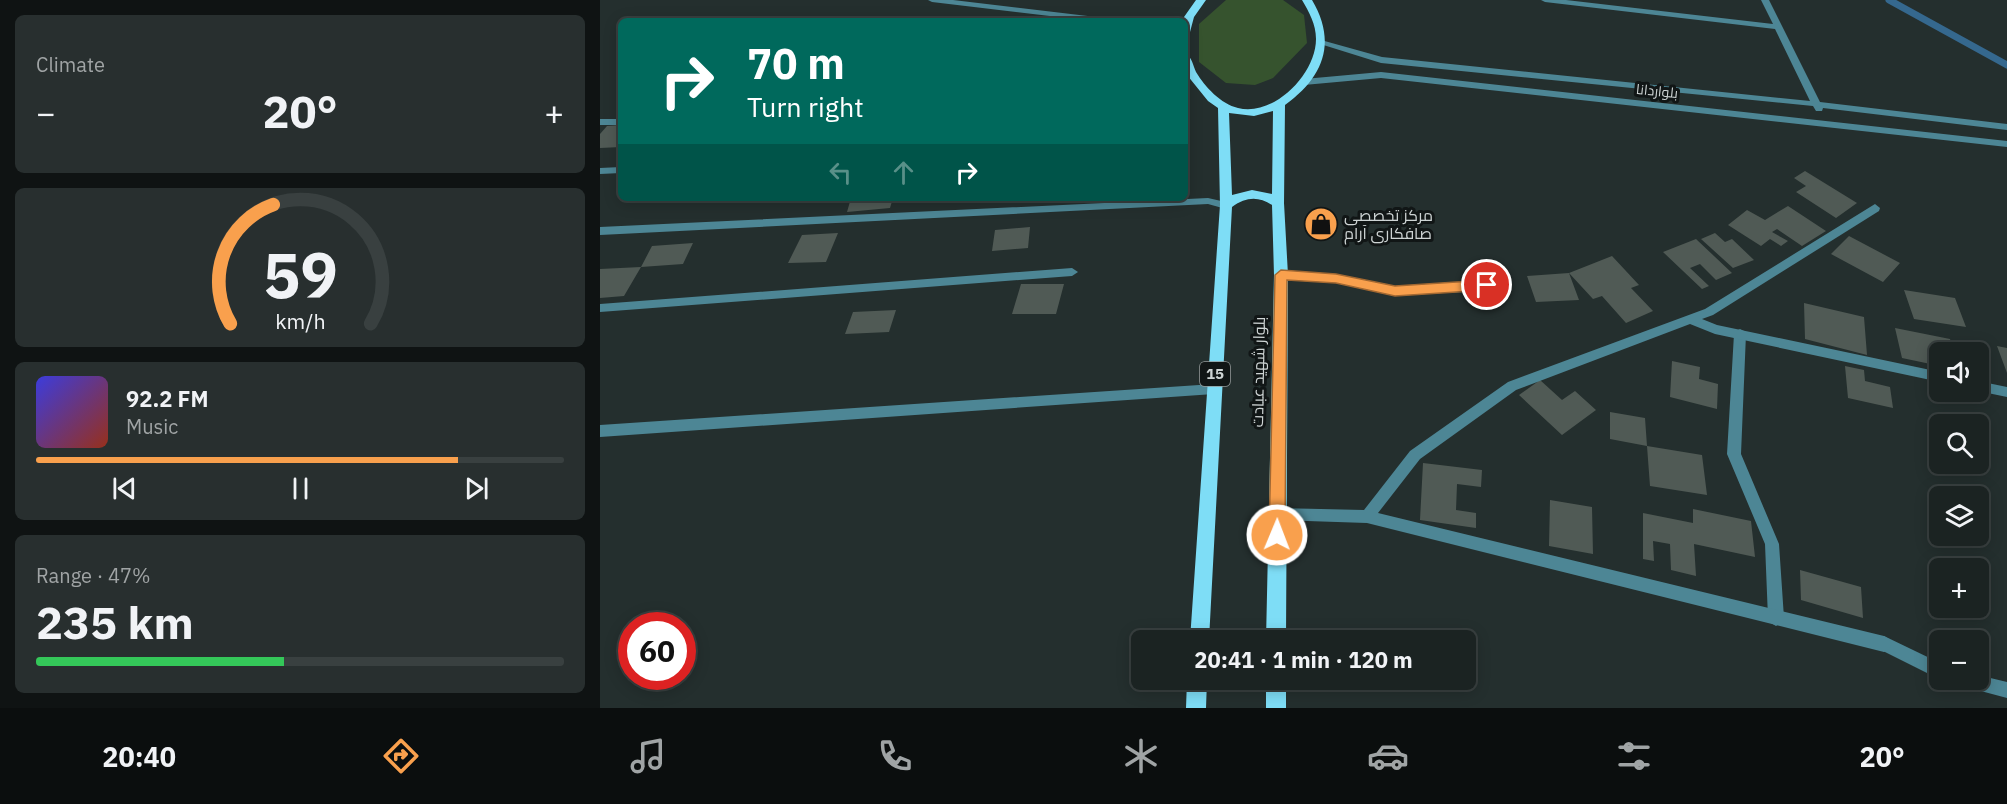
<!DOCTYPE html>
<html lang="en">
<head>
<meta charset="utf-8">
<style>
  body { margin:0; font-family:"IBM Plex Sans",Cairo,sans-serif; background:#282f2f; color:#f1f3f6; height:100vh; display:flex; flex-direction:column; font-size:22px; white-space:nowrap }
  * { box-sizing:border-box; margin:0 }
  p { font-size:20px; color:#a0a4a5 }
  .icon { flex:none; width:33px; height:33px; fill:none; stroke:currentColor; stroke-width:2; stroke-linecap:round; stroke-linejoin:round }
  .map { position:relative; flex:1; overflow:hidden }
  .panel { display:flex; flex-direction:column; gap:15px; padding:15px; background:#0f1313; width:600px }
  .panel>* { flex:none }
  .top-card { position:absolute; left:18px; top:18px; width:570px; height:183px; border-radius:9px; box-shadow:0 3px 15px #0003,0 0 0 2px #394040; background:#00695c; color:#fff; overflow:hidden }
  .fabs { position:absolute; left:1329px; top:342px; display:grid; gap:12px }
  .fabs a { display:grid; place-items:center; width:60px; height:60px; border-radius:9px; background:#1b2322; box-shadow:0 3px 15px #0003,0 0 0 2px #394040; font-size:30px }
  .speed { position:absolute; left:18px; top:612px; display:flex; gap:12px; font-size:30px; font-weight:700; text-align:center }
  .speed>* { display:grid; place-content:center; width:78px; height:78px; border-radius:50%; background:#1b2322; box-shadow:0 3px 15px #0003,0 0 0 2px #394040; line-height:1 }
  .speed .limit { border:9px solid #d22; background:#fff; color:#111 }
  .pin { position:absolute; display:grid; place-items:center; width:51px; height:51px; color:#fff; margin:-26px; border:3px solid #fff; border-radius:50%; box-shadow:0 2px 6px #0007 }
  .me { position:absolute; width:66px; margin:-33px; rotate:1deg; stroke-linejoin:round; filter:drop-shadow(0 0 4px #0008) }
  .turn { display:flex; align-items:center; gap:21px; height:126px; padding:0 30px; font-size:27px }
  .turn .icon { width:78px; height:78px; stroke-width:2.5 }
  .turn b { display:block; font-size:42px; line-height:51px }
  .lanes { display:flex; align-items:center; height:57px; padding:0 30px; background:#0003; justify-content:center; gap:30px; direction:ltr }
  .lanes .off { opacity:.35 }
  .big { font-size:45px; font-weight:700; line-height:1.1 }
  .panel .tile { flex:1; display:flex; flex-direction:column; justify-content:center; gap:9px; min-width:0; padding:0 21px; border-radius:9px; background:#282f2f }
  .panel .dial { align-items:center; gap:0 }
  .dial svg { height:156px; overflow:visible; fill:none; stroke:#394040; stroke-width:7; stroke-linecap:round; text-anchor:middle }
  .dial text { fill:#f1f3f6; stroke:none }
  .song { display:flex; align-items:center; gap:18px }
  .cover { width:72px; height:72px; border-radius:9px; background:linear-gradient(135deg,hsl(240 70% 55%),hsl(10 70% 35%)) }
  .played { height:6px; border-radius:3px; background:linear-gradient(90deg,#f9a04d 80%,#394040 80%) }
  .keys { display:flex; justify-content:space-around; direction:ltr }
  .heat { display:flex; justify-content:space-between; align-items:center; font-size:33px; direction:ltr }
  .charge { height:9px; border-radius:4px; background:linear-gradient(90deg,#34c759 47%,#394040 0) }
  .trip { position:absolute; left:531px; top:630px; width:345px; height:60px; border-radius:9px; background:#1b2322; box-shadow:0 3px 15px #0003,0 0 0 2px #394040; font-weight:700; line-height:60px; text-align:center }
  .dock { display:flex; height:96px; justify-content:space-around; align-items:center; background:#0b0e0e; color:#a0a4a5 }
  .dock .icon { width:42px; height:42px }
  .dock .current { color:#f9a04d }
  .dock b { font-size:27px; color:#f1f3f6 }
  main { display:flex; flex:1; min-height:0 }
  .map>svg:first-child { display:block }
  .green { fill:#36532e }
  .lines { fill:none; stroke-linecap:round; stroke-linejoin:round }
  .stream { stroke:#35688e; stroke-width:7 }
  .building { fill:#505a55 }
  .lane { fill:#4d8695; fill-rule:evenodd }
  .street { fill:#4d8695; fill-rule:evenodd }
  .primary { fill:#7eddf6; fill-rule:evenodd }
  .route { fill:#f9a04d; stroke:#a26832; stroke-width:1.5 }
  .labels { text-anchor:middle; stroke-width:6; stroke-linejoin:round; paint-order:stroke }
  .far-street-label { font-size:14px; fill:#ced4d4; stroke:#111616 }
  .shield { fill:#111616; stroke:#959b9b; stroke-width:1.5 }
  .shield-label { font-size:15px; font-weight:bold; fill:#ced4d4 }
  .poi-label { font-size:16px; fill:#ced4d4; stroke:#111616; text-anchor:start }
  .street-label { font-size:16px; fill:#ced4d4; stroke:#111616 }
</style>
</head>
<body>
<main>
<section class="panel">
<div class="tile"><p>Climate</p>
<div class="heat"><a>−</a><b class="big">20°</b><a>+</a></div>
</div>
<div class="tile dial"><svg viewBox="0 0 100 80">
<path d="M14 69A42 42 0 1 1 86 69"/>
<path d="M14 69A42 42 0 0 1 36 8" stroke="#f9a04d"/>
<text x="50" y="56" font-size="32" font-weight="700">59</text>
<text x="50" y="72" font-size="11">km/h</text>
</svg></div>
<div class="tile">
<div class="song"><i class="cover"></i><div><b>92.2 FM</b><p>Music</p></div></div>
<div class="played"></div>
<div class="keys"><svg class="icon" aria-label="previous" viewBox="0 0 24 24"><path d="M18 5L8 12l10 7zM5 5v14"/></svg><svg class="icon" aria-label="pause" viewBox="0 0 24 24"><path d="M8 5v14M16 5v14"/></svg><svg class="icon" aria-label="next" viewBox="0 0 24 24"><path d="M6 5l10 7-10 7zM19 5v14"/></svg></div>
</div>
<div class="tile"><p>Range · 47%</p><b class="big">235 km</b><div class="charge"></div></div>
</section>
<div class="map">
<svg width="1407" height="708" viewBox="0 0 1407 708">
  <rect width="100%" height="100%" fill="#242f2e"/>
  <path class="green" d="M626 0H683L704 15 707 43 673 78 655 85 626 83 599 62V24Z"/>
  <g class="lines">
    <path class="stream" d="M1289 0 1407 65"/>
  </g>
  <path class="building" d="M21 125V147L0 148V134L7 126Z
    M1205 171 1257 203 1236 218 1196 192 1206 186 1194 178Z
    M33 198H67L68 200 31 203Z
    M251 198H293L290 208 247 212Z
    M1188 206 1226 231 1202 246 1177 229 1172 232 1188 241 1181 246 1170 239 1161 246 1128 225 1147 210 1165 220Z
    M430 227 428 248 392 251 395 230Z
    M238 233 226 262 188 263 202 235Z
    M1115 233 1125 242 1132 239 1154 260 1133 268 1101 239Z
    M1249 236 1300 263 1283 282 1231 254Z
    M1096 239 1132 273 1116 280 1100 264 1090 268 1109 286 1102 289 1063 252Z
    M93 243 83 264 41 267 52 246Z
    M1012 256 1039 285 1031 288 1053 311 1026 323 1002 296 993 299 969 273 979 300 936 302 927 276 969 273Z
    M41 267 24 296 0 298V269Z
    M421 284H464L456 314H412Z
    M1304 290 1355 298 1366 327 1314 319Z
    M1204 303 1264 317 1267 355 1205 339Z
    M296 310 289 332 245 334 253 312Z
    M1295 328 1350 339 1354 352 1336 353 1340 366 1302 358Z
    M1397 346 1407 348V373Z
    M1072 361 1100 367 1099 379 1118 384 1117 409 1070 397Z
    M1245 366 1264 370 1265 381 1290 387 1293 408 1248 398Z
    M940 380 962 400 975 391 996 410 962 435 919 395Z
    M1010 412 1045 418 1047 446 1010 439Z
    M1047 446 1102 455 1107 495 1050 486Z
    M823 463 882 470 881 487 857 484 856 510 876 513V528L820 520Z
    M950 500 992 507 993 554 949 546Z
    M1093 509 1151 521 1155 557 1094 544 1096 576 1071 570 1070 544 1053 541 1054 561 1043 559V513L1093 523Z
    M1200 570 1261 587 1263 618 1201 600Z"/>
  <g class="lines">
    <path class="lane" d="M681 271 736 274 795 287 867 284 906 278 912 282 906 286 867 292 795 295 736 282 677 278 675 275 677 272Z
      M1140 329 1144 331 1146 334 1141 454 1179 544 1184 618 1181 623 1176 626 1171 623 1168 618 1165 544 1127 454 1134 334 1136 331Z
      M1284 636 1340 663 1341 680 1279 649 1276 644 1279 639Z
      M1378 675 1407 682V698L1362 686 1360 680H1378Z"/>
    <path class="street" d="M328 0H353L513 19 517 21H492L332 2Z
      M941 0H966L1173 24 1161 0H1169L1220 102 1407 124V130L1223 108 1222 111H1216L1213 106 781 63 717 43 721 40 782 57 1210 101 1175 29 945 2Z
      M781 72 1407 141V147L781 78 704 85 700 82 704 79Z
      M0 119H21V125H0Z
      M21 167V173L0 174V168Z
      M608 198 630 203 631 205 626 209 608 204 0 235V227Z
      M1275 204 1280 208 1279 211 1113 315 1102 319 1117 325 1340 372V382L1115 334 1090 324 916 390 820 459 778 513 1284 636 1289 639 1292 644 1289 649 1284 652 767 523 677 520 672 519 670 514 672 509 677 508 764 510 810 451 908 382 1105 309Z
      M472 268 478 272 472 276 0 312V304Z
      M1378 381 1407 387V397L1378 391Z
      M614 384 618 385 620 389 618 393 614 394 0 437V425Z"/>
    <path class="primary" d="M596 0H606L594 17 590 32 585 35 584 17Z
      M702 0H712C737 42 724 77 685 105L684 203 688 275 686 640H666L674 275 672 205C658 196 646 197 632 207L609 640H590L620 205 618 108 608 101 587 75 585 71V54C592 56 593 66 596 72 605 87 621 104 638 108 674 117 716 74 716 39 716 24 709 12 702 0ZM673 111 672 194 652 190 632 195 629 113 654 116Z
      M587 680H607L606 708H586Z
      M666 680H686V708H666Z"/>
  </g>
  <path class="route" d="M681 270 736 274 795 286 887 280 893 285 887 290 795 296 736 283 687 280 685 535 682 540 677 543 671 540 669 535 675 275Z"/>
  <defs>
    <symbol id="shop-disc" viewBox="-11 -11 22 22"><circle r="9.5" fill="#f9a04d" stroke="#111616"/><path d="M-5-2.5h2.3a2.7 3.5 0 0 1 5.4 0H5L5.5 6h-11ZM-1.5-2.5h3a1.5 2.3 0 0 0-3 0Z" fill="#111"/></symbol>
  </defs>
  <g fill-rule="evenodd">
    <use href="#shop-disc" x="702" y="205" width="38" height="38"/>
  </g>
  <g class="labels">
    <g class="far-street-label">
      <text transform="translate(1057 91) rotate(6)" y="5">بلواردانا</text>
    </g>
    <rect class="shield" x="600" y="362" width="30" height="24" rx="4.5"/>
    <g class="shield-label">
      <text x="615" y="379">15</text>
    </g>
    <g class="poi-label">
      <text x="744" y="221">مرکز تخصصی<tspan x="744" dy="18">صافکاری آرام</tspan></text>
    </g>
    <g class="street-label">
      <text transform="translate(658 372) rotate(-89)" y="6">بلوار شهید عبادت</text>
    </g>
  </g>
</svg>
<div class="fabs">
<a><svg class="icon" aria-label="sound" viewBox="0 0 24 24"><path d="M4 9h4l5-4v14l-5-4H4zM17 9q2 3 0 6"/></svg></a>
<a><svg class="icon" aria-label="search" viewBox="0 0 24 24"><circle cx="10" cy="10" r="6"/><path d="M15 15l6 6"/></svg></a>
<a><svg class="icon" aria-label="layers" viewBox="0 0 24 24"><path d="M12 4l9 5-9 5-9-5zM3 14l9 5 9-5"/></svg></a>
<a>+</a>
<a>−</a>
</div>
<div class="speed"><div class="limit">60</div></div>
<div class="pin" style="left:887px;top:285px;background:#d93025"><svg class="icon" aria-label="arrive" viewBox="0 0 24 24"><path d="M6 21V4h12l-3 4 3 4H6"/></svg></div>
<svg class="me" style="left:677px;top:535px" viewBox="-20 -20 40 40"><circle r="17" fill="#f9a04d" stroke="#fff" stroke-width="3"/><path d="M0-11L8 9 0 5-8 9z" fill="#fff"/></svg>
<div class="trip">20:41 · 1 min · 120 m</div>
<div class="top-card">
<div class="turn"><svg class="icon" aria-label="right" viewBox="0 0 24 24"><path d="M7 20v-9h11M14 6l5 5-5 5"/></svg><div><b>70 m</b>Turn right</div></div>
<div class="lanes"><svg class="icon off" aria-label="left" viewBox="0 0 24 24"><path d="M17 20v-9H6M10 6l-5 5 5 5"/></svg><svg class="icon off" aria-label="ahead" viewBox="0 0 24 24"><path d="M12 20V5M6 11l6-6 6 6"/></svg><svg class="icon" aria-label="right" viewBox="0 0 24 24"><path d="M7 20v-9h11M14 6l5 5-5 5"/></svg></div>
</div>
</div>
</main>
<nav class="dock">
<b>20:40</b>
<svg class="icon current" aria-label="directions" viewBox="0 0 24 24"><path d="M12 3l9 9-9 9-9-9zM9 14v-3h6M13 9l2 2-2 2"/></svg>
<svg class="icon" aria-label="music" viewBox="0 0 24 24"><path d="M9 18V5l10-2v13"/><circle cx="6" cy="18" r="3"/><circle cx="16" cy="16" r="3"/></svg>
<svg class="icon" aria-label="phone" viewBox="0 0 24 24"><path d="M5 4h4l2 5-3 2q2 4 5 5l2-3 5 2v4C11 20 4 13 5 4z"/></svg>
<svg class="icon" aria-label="climate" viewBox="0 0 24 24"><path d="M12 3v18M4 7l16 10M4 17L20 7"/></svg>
<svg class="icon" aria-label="car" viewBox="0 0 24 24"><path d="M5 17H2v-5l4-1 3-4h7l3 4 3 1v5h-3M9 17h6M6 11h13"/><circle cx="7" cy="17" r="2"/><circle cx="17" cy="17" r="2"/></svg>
<svg class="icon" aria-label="filters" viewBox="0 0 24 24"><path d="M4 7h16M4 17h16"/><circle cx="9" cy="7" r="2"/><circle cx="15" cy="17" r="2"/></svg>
<b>20°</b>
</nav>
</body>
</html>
